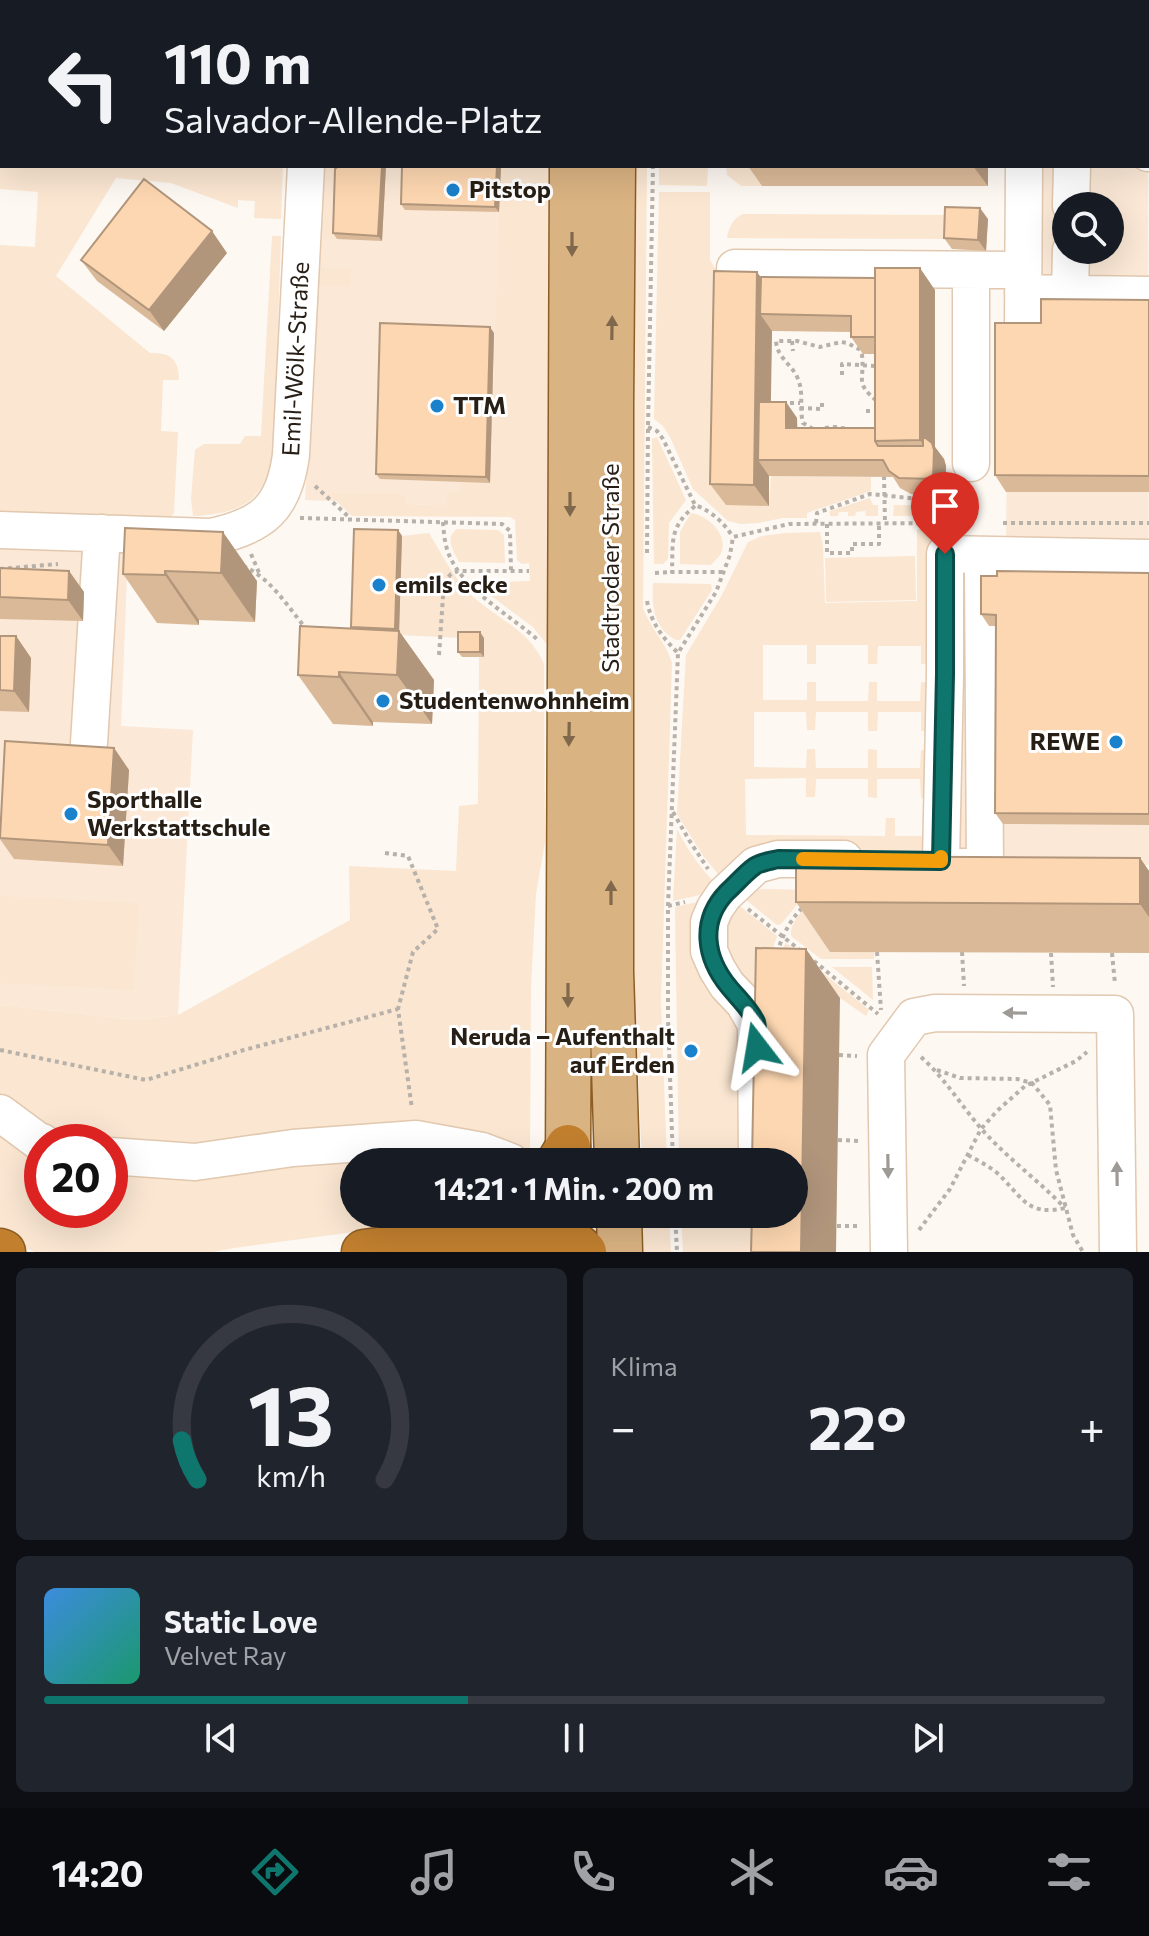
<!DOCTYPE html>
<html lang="de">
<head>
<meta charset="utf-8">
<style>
  body { margin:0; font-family:Commissioner,sans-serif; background:#20242c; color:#f1f3f6; height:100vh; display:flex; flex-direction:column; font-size:30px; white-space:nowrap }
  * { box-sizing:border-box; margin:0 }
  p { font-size:26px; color:#9ea1a6 }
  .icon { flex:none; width:44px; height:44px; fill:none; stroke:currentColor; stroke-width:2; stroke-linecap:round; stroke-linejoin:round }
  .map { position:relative; height:1252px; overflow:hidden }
  .sheet { display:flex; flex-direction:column; gap:16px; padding:16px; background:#0d0f14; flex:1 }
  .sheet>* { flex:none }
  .guide { position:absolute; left:0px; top:0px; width:1150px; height:168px; box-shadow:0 8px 32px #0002; background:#171b24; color:#f1f3f6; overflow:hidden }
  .tools { position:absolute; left:1052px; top:192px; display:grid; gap:16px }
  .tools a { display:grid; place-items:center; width:72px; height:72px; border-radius:50%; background:#171b24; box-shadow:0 8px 32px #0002; font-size:40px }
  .speed { position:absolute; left:24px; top:1124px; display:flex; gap:16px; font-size:40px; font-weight:700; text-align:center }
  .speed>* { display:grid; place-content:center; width:104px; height:104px; border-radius:50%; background:#171b24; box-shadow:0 8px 32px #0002; line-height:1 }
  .speed .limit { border:12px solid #d22; background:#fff; color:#111 }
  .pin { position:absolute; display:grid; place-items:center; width:68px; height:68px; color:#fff; margin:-82px -34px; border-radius:50% 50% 50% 0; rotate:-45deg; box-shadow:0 0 8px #0007 }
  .pin .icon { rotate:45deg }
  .me { position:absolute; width:88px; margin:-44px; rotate:346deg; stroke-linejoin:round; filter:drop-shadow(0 0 6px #0008) }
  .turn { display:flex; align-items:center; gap:28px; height:168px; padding:0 32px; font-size:36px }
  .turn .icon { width:104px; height:104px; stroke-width:2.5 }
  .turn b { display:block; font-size:56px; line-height:68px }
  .big { font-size:60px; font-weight:700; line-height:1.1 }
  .sheet .widget { flex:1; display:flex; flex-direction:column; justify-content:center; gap:12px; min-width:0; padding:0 28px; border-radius:12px; background:#20242c }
  .sheet .dial { align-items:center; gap:0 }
  .dial svg { height:208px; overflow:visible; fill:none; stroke:#363941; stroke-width:7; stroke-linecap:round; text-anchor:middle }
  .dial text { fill:#f1f3f6; stroke:none }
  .song { display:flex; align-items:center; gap:24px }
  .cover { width:96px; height:96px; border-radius:12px; background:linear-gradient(135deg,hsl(210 70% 55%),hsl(160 70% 35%)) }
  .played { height:8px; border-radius:4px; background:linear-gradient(90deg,#0f766e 40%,#363941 40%) }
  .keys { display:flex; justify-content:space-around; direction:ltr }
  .heat { display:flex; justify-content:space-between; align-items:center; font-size:44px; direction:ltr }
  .sheet .tiles { flex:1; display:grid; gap:16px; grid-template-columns:1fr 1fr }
  .widget:last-child { grid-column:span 2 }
  .trip { position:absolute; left:340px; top:1148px; width:468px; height:80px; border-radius:40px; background:#171b24; box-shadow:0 8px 32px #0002; font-weight:700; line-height:80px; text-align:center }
  .dock { display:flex; height:128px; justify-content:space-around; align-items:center; background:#090b0e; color:#9ea1a6 }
  .dock .icon { width:56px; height:56px }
  .dock .active { color:#0f766e }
  .dock b { font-size:36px; color:#f1f3f6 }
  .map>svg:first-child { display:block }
  .built { fill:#fbe8d6; fill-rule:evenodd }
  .green { fill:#fae6d1; fill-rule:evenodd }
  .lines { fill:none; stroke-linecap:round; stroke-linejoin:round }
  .minor-casing { stroke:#e1c8af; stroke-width:39 }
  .major-casing { stroke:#8c5e26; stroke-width:47 }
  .highway-casing { stroke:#8c5e26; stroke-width:47 }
  .path { stroke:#b7b1aa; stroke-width:4; stroke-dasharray:4 4; stroke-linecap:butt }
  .minor { stroke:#fff; stroke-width:36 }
  .major { stroke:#dab382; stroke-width:44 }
  .highway { stroke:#c2802f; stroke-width:44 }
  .wall { fill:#dab998; fill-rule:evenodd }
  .shaded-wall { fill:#b1967c }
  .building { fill:#fdd7b1; stroke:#b1967c; stroke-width:2 }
  .oneway { fill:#80684c }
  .oneway2 { fill:#9e9a96 }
  .route-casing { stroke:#0a4d48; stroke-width:20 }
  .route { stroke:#0f766e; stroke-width:14 }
  .slow { stroke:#f59e0b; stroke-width:14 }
  .poi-dot { fill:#1a81cc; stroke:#fff; stroke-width:3 }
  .labels { text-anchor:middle; stroke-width:6; stroke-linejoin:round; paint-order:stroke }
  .poi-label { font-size:24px; font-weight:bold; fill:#271e15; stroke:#fff; text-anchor:start }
  .street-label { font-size:24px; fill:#271e15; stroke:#fff }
</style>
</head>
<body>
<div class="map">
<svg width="1149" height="1252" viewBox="0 0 1149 1252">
  <rect width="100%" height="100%" fill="#fdf8f2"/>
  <path class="built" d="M329 0H544V2H329Z
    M1148 113 1149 865 952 862 956 540H1006L1010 166H1148ZM1066 206H1110V250H1066Z
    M321 166H543L541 509 305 500Z
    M0 545 128 550 121 726 193 730 178 1015 137 1020 0 1005Z"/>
  <path class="green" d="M0 87H2V166H283L281 219 254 218 255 201 238 200V208L171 183 116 178 56 276 150 353C171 352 179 360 179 380H163L161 431 178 432 174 513 167 522 0 519V245L35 247 38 192 0 189Z
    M321 166H347L337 239H317Z
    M501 166H558L557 657 533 627 490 595 477 583 530 581 529 563 522 564 517 560 515 520 510 517 352 516 329 494 398 493 405 496V504L447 505 448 492 459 493V482H490Z
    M627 166H647L643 608C650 628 666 642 672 663L661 1002 667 1162H642L635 1007 625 942Z
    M659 166H708L707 186 659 185Z
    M726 166H762V186H741L727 175Z
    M659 192H710V260L729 292 769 506 771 476 871 477V491L807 513V518H783L758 523 741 524 728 521 693 489 670 437 663 426 654 419Z
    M743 214 950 215 952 239 727 238C729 227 733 218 743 214Z
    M272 236H281L274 447C268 499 243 514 193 516L191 499 195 450 204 444H240L245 436H261Z
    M320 268 351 269 350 287 319 286Z
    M657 437 686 500 669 523 668 559 663 564H654L652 439Z
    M870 498 873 505H878V516H866L865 511 856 512 855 516H848V512H839L838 516H830V511Z
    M894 505 945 506V516H893Z
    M691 513C708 515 731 537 720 555 719 557 712 563 711 565L680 564V532Z
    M457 529 498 530 504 535 505 563 459 562C454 552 444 538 457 529Z
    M917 529H934L933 664H921V646H878L877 664H868V645H816V664H807V645H763V700H807V682H816V701H868L869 682H877V701H920L921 682 936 683V731H921V712H878L877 731H868V712H816L815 730H807L806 712H754V767L806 768 807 749H815L816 768H868V749L877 750V768H920L921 750H936V798H921L920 779H877V798L868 797V779H816L815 797H806V778L745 779 746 835 885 836 886 818H895V836H930L920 855 779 851 719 875 704 857 677 814 686 655 722 595 748 542 762 536 786 533 820 532 823 546 825 603 917 601Z
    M429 533C441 553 452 574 467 591 493 618 528 627 544 664L545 842 536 894 531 985 530 1156 528 1162H354V1214H478L467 1217 234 1248 213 1252H35L0 1239V1005L137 1020 178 1015 350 920 349 866 456 871 459 806 478 804 479 657H484V639L399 635 402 536ZM42 1142H110V1210H42Z
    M915 556 916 600 826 602 825 558Z
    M653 583 711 584 712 590 680 640H676C653 627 652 607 653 583Z
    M677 829C689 853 703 872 722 890L673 901Z
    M768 889 809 890 781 924 777 925 734 890Z
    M0 896 139 903 134 990 0 983Z
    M716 898 741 1009 751 1162H679L675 907Z
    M731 899 777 936C767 960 769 987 768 1012L727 975 715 917Z
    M805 908 831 952H874V959H821L791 936C790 924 798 916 805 908Z
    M786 943 869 1010 866 1016 840 998 781 951Z
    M832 967H872L873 1000Z
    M643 1214H669L671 1252H643Z
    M681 1214H752L753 1252H683Z"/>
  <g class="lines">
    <defs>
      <path id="minor" d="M858 0V2
        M312 2V0
        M933 2V0
        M0 77H2
        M1148 96H1149
        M1148 153H1149
        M1071 206 1072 166
        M735 268 1023 270
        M971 270V463
        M1023 293 1149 295
        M1070 293 1071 250
        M1023 329 1024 166
        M0 530 211 537C263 526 284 508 291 455L306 166
        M983 569 985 867
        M89 743 102 533
        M983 867H945L941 861 945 674V554L1149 558
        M0 1113 38 1141 42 1142
        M110 1156 195 1162 293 1148 416 1139 482 1151 511 1162
        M757 1162 756 1024 744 1003 727 985 717 969 709 951V922L715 908 724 895 756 865 778 859H844
        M889 1252 886 1055 914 1017 935 1013 1115 1014 1118 1252"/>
      <path id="major" d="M573 2V0
        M614 2V0
        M613 166 611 406V971L617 1162
        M568 1162 572 166
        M619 1214 620 1252"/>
      <path id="highway" d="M559 1162 568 1147
        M0 1251 3 1252
        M364 1252 491 1235 546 1233 559 1235 571 1241 584 1252"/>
    </defs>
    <use href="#minor" class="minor-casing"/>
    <use href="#major" class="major-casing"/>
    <use href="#highway" class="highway-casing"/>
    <path class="path" d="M657 2V0
      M814 2V0
      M792 341 793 351
      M842 375V364L877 366
      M782 403H800
      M800 408 822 409V399
      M866 411H879
      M648 427 657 431 663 439 695 505C713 512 723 522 733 537
      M825 428 835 427 848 429
      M813 429 803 423C799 408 804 393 798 379 792 364 777 358 776 341H797L820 347 841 342 847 343 859 349 862 355C865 381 854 382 877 401
      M884 476 885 523
      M315 486 350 518
      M695 506C669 527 673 541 672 572H723
      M300 518 502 524 510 531 511 570
      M443 522C444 535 445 548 451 559 467 592 511 616 538 640
      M816 523 817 513 870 494 949 502
      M1003 523H1149
      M827 524V553H852V544H879V524
      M948 524 949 481
      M647 553 648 427 653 166
      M251 554 260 575
      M243 566C271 578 288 607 307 630
      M0 569 58 564
      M655 573 672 572
      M647 601C651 623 663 638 678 653
      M439 655 444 582 451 574 458 571H529
      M673 812 689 840 708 869
      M385 853 408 856 438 929 413 952 398 1009 412 1109
      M668 906 685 902
      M748 909 801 951
      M877 952 881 1010
      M962 952 964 986
      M777 953C783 934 790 920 804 906
      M1051 953 1053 987
      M1112 953 1115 984
      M814 961 878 1014
      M0 1050 146 1080 244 1050 398 1009
      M839 1055 857 1056
      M921 1057C946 1079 963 1109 986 1134 1011 1161 1040 1182 1065 1208
      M937 1070 960 1078 1017 1079 1032 1083 1050 1105 1056 1170 1073 1235 1083 1252
      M838 1140 860 1141
      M968 1155C977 1160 987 1165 996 1172 1022 1195 1025 1217 1065 1208
      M673 1162 668 1019V906L678 653 716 592 730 555 733 537 789 524 942 523
      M675 1214 677 1252
      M837 1226H858
      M919 1230 950 1189 981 1129 997 1111 1025 1086 1076 1061 1087 1052"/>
    <use href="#minor" class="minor"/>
    <use href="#major" class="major"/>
    <use href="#highway" class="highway"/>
  </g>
  <path class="wall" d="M701 0H792V2H701Z
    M0 8H2V57L0 56Z
    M338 166H386L382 241 337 239 333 233Z
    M501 166 499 212 405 210 401 204Z
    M748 166H988V186H762Z
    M988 219 986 251 952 249 944 238Z
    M227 253 164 331 97 281 81 260Z
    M761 277 935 290V447L944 459 946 466 945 495 911 494 900 488 893 477 769 476V506L726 505 710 484ZM772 331 851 332V337L863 354H875V428H797V418L786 402H770Z
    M1149 300V492H1006L995 475 1041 323Z
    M494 333 490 483 380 479 376 474Z
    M125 528 257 581 255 622 199 620V625L157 623 123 574Z
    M398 530 402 536 399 631 434 680 432 724 373 722V726L333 724 298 675 352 628Z
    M0 568 69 571 84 592 83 621 0 619Z
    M1149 573V825L1003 824 995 813 996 626H989L981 614Z
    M0 636H16L31 658 29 712 0 711Z
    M484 638V657H462L458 652Z
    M114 748 129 770 123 866 14 859 0 839V821Z
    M1140 858 1149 871V953L830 952 796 902Z"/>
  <path class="shaded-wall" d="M237 0H260L261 2H237Z
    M761 0H792V2H762Z
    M382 166H386L382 241 378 236Z
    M497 166H501L499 212 495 207Z
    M973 166H988V186Z
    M980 208 988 219 986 251 978 240Z
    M212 231 227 253 164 331 149 310Z
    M920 268 935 290V447L944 459 946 466 945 495 933 479 934 461 920 440Z
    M757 272 772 293 760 314 772 331 770 460H758L769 476V506L754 485Z
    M490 327 494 333 490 483 486 477Z
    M786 402 797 418 798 444 786 428Z
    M398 530 402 536 399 635 395 629Z
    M223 532 257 581 255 622 221 573Z
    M69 571 84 592 83 621 68 600Z
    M165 571 199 620V625L165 575Z
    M399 631 434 680 432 724 397 675Z
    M480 632 484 638V657L480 652Z
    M16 636 31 658 29 712 14 691Z
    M339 672 373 722V726L339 677Z
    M114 748 129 770 123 866 108 845Z
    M1140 858 1149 871V917L1140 904Z
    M806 949 840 998 836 1252H801Z"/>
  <path class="building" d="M0 0H237V2H2V8H0Z
    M701 0H743V2H701Z
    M338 166H382L378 236 333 233 335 169Z
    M402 166H497L495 207 401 204Z
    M144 179 212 231 149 310 81 260Z
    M945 207 980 208 978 240 944 238Z
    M875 268H920V440L875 441Z
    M714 271 757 272 754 485 710 484Z
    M761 277 875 278V337H851V316L760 314Z
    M1041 299 1149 300V476L995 475V323H1041Z
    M380 323 490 327 486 477 376 474Z
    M759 402H786V428H875V441L878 446H923V436L932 443 934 450 933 479 899 478 889 471 883 460H758Z
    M125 528 223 532 221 573 165 571V575L123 574Z
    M354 529 398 530 395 629 351 627Z
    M0 568 69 571 68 600 0 597Z
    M997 571 1149 573V814L995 813 996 615 981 614V576H997Z
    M300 626 399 631 397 675 339 672V677L298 675Z
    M458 632H480V652H458Z
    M0 636H16L14 691 0 690Z
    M5 741 114 748 108 845 0 838Z
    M796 856 1140 858V904L796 902Z
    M756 948 806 949 801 1252H751L752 1214H794V1162H752Z"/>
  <defs><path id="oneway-solid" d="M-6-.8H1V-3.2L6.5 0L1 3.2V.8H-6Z" transform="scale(2)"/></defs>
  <g class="oneway">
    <use href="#oneway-solid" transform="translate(572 244) rotate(90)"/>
    <use href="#oneway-solid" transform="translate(612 328) rotate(-89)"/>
    <use href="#oneway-solid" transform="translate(570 504) rotate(90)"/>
    <use href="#oneway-solid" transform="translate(569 734) rotate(91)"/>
    <use href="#oneway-solid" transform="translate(611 893) rotate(-90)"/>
    <use href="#oneway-solid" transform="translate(568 995) rotate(90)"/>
  </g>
  <g class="oneway2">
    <use href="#oneway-solid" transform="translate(1015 1013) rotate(-179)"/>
    <use href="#oneway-solid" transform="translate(888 1166) rotate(89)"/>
    <use href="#oneway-solid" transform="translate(1117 1174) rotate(-91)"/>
  </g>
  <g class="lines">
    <defs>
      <path id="route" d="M757 1047C757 1040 758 1029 756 1022 750 1009 738 998 729 987 705 958 699 921 727 892 736 884 745 873 755 866 761 862 771 861 778 859L941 861 945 674V554"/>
    </defs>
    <use href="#route" class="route-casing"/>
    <use href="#route" class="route"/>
    <path class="slow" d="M803 859 941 861V857"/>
  </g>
  <g class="poi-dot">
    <circle cx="453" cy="190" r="8"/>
    <circle cx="437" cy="406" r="8"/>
    <circle cx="379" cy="585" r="8"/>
    <circle cx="383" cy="701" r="8"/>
    <circle cx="1116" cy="742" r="8"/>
    <circle cx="71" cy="814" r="8"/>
    <circle cx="691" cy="1051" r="8"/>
  </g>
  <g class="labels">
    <g class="poi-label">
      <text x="469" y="198">Pitstop</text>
      <text x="453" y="414">TTM</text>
      <text x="395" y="593">emils ecke</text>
      <text x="399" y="709">Studentenwohnheim</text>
      <text x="1100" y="750" text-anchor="end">REWE</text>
      <text x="87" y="808">Sporthalle<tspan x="87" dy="28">Werkstattschule</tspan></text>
      <text x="675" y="1045" text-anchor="end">Neruda – Aufenthalt<tspan x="675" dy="28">auf Erden</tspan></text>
    </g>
    <g class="street-label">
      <text transform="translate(296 359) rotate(-87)" y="8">Emil-Wölk-Straße</text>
      <text transform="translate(611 568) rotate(-90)" y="8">Stadtrodaer Straße</text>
    </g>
  </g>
</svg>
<div class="tools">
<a><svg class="icon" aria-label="search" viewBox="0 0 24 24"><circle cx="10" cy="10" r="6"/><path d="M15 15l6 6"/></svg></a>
</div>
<div class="speed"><div class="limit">20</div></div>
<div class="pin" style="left:945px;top:554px;background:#d93025"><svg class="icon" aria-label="arrive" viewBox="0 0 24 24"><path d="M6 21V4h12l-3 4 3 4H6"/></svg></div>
<svg class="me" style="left:757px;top:1047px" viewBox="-20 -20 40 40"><path d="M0-17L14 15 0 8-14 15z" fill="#0f766e" stroke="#fff" stroke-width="4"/></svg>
<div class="trip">14:21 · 1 Min. · 200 m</div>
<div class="guide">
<div class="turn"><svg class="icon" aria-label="left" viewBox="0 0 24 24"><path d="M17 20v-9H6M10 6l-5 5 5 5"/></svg><div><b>110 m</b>Salvador-Allende-Platz</div></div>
</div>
</div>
<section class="sheet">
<div class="tiles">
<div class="widget dial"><svg viewBox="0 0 100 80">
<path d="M14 69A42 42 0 1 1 86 69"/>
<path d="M14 69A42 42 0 0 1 8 54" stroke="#0f766e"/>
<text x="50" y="56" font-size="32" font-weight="700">13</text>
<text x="50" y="72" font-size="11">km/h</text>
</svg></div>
<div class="widget"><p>Klima</p>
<div class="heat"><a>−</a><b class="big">22°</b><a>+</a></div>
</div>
<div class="widget">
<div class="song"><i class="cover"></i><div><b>Static Love</b><p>Velvet Ray</p></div></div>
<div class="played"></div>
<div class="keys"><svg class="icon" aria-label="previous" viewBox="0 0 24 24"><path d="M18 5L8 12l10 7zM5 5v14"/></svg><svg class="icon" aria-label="pause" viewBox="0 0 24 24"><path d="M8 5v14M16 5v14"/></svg><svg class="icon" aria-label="next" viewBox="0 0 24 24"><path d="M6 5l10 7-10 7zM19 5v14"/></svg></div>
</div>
</div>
</section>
<nav class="dock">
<b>14:20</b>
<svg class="icon active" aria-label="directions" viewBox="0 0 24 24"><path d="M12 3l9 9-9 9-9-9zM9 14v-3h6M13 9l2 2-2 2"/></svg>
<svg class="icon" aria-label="music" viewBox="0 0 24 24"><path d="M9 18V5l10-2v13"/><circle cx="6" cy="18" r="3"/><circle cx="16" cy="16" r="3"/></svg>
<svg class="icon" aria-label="phone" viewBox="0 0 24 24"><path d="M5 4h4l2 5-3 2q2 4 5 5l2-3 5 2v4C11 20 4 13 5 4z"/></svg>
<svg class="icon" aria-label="climate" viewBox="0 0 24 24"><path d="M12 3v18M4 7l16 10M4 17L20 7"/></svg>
<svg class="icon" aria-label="car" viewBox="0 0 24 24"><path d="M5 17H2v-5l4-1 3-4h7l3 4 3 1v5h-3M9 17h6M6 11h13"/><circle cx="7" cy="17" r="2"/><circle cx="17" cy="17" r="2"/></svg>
<svg class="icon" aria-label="filters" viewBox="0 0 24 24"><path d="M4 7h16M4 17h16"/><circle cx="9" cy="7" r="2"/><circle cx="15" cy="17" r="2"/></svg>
</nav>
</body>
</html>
